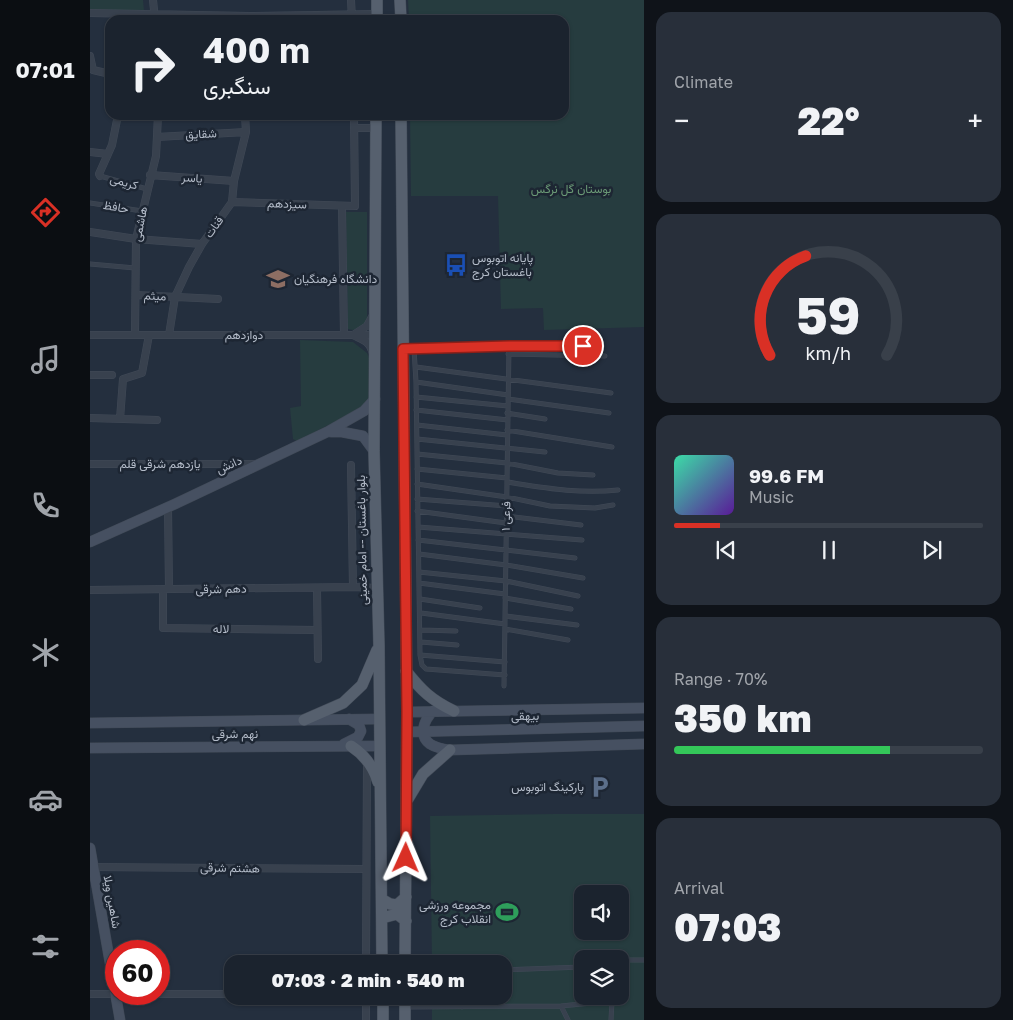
<!DOCTYPE html>
<html lang="en">
<head>
<meta charset="utf-8">
<style>
  body { margin:0; font-family:"Golos Text",Vazirmatn,sans-serif; background:#282f3a; color:#f1f3f6; height:100vh; display:flex; flex-direction:column; font-size:19px; white-space:nowrap }
  * { box-sizing:border-box; margin:0 }
  p { font-size:16px; color:#a0a4aa }
  .icon { flex:none; width:28px; height:28px; fill:none; stroke:currentColor; stroke-width:2; stroke-linecap:round; stroke-linejoin:round }
  .map { position:relative; flex:1; overflow:hidden }
  .drawer { display:flex; flex-direction:column; gap:12px; padding:12px; background:#0f1319; width:369px }
  .drawer>* { flex:none }
  .banner { position:absolute; left:15px; top:15px; width:464px; height:105px; border-radius:15px; box-shadow:0 1px 4px #0004,0 0 0 1px #39404a; background:#1b232e; color:#f1f3f6; overflow:hidden }
  .tools { position:absolute; left:484px; top:885px; display:grid; gap:10px }
  .tools a { display:grid; place-items:center; width:55px; height:55px; border-radius:10px; background:#1b232e; box-shadow:0 1px 4px #0004,0 0 0 1px #39404a; font-size:25px }
  .speed { position:absolute; left:15px; top:940px; display:flex; gap:10px; font-size:25px; font-weight:700; text-align:center }
  .speed>* { display:grid; place-content:center; width:65px; height:65px; border-radius:50%; background:#1b232e; box-shadow:0 1px 4px #0004,0 0 0 1px #39404a; line-height:1 }
  .speed .limit { border:8px solid #d22; background:#fff; color:#111 }
  .pin { position:absolute; display:grid; place-items:center; width:42px; height:42px; color:#fff; margin:-21px; border:2px solid #fff; border-radius:50%; box-shadow:0 1px 5px #0007 }
  .me { position:absolute; width:55px; margin:-28px; rotate:1deg; stroke-linejoin:round; filter:drop-shadow(0 0 4px #0008) }
  .turn { display:flex; align-items:center; gap:18px; height:105px; padding:0 15px; font-size:22px }
  .turn .icon { width:65px; height:65px; stroke-width:2.5 }
  .turn b { display:block; font-size:35px; line-height:42px }
  .big { font-size:38px; font-weight:800; line-height:1.1 }
  .drawer .card { flex:1; display:flex; flex-direction:column; justify-content:center; gap:8px; min-width:0; padding:0 18px; border-radius:15px; background:#282f3a }
  .drawer .dial { align-items:center; gap:0 }
  .dial svg { height:130px; overflow:visible; fill:none; stroke:#39404a; stroke-width:7; stroke-linecap:round; text-anchor:middle }
  .dial text { fill:#f1f3f6; stroke:none }
  .song { display:flex; align-items:center; gap:15px }
  .cover { width:60px; height:60px; border-radius:8px; background:linear-gradient(135deg,hsl(160 70% 55%),hsl(270 70% 35%)) }
  .played { height:5px; border-radius:2px; background:linear-gradient(90deg,#d93025 15%,#39404a 15%) }
  .keys { display:flex; justify-content:space-around; direction:ltr }
  .heat { display:flex; justify-content:space-between; align-items:center; font-size:28px; direction:ltr }
  .charge { height:8px; border-radius:4px; background:linear-gradient(90deg,#34c759 70%,#39404a 0) }
  .trip { position:absolute; left:134px; top:955px; width:288px; height:50px; border-radius:15px; background:#1b232e; box-shadow:0 1px 4px #0004,0 0 0 1px #39404a; font-weight:800; line-height:50px; text-align:center }
  main { display:flex; flex:1; min-height:0 }
  .dock { display:flex; flex-direction:column; width:90px; justify-content:space-around; align-items:center; background:#0b0e12; color:#a0a4aa }
  .dock .icon { width:35px; height:35px }
  .dock .current { color:#d93025 }
  .dock b { font-size:22px; color:#f1f3f6 }
  .map>svg:first-child { display:block }
  .green { fill:#263c3f; fill-rule:evenodd }
  .lines { fill:none; stroke-linecap:round; stroke-linejoin:round }
  .lane-casing { stroke:#414a57; stroke-width:5 }
  .street-casing { stroke:#414a57; stroke-width:8 }
  .secondary-casing { stroke:#414a57; stroke-width:11 }
  .primary-casing { stroke:#414a57; stroke-width:12 }
  .lane { stroke:#38414e; stroke-width:4 }
  .street { stroke:#38414e; stroke-width:7 }
  .secondary { stroke:#465061; stroke-width:10 }
  .primary { stroke:#56606e; stroke-width:11 }
  .route-casing { stroke:#8d1f18; stroke-width:12 }
  .route { stroke:#d93025; stroke-width:9 }
  .labels { text-anchor:middle; stroke-width:5; stroke-linejoin:round; paint-order:stroke }
  .street-label { font-size:12px; fill:#b4bcc9; stroke:#1d2633 }
  .park-label { font-size:12px; fill:#6b9a76; stroke:#1d2633 }
  .poi-label { font-size:12px; fill:#b4bcc9; stroke:#1d2633; text-anchor:start }
</style>
</head>
<body>
<main>
<nav class="dock">
<b>07:01</b>
<svg class="icon current" aria-label="directions" viewBox="0 0 24 24"><path d="M12 3l9 9-9 9-9-9zM9 14v-3h6M13 9l2 2-2 2"/></svg>
<svg class="icon" aria-label="music" viewBox="0 0 24 24"><path d="M9 18V5l10-2v13"/><circle cx="6" cy="18" r="3"/><circle cx="16" cy="16" r="3"/></svg>
<svg class="icon" aria-label="phone" viewBox="0 0 24 24"><path d="M5 4h4l2 5-3 2q2 4 5 5l2-3 5 2v4C11 20 4 13 5 4z"/></svg>
<svg class="icon" aria-label="climate" viewBox="0 0 24 24"><path d="M12 3v18M4 7l16 10M4 17L20 7"/></svg>
<svg class="icon" aria-label="car" viewBox="0 0 24 24"><path d="M5 17H2v-5l4-1 3-4h7l3 4 3 1v5h-3M9 17h6M6 11h13"/><circle cx="7" cy="17" r="2"/><circle cx="17" cy="17" r="2"/></svg>
<svg class="icon" aria-label="filters" viewBox="0 0 24 24"><path d="M4 7h16M4 17h16"/><circle cx="9" cy="7" r="2"/><circle cx="15" cy="17" r="2"/></svg>
</nav>
<div class="map">
<svg width="555" height="1020" viewBox="0 0 555 1020">
  <rect width="100%" height="100%" fill="#242f3e"/>
  <path class="green" d="M0 0H53L54 11 0 10Z
    M318 0H554V327L454 330 453 308 411 309 408 196H321L320 115H474V20H319Z
    M256 212H277V326L263 330 258 329Z
    M210 340 263 342 277 353 281 362 279 398 270 409 207 441 203 439 200 408 211 406Z
    M465 814H554V1020H342V996H412V964H342L340 816ZM492 894H530V931H492ZM492 959H530V996H492Z"/>
  <g class="lines">
    <defs>
      <path id="lane" d="M10 176 57 189
        M0 203 52 211
        M0 264 45 268
        M315 349 419 346H512
        M324 349 326 382 330 655 332 665 336 669 415 675
        M418 354 515 356
        M326 367 521 393
        M326 382 418 395
        M326 397 418 406
        M418 399 519 413
        M326 410 418 420
        M417 413 455 419
        M327 425 417 435
        M417 430 522 447
        M327 439 455 452
        M327 454 417 463 468 473 503 475
        M327 469 417 478
        M417 482C456 488 489 494 528 490
        M327 484 417 497 460 506 505 508 523 505
        M327 499 417 506
        M327 511 416 523
        M416 516 491 525
        M328 527 492 540
        M328 540 485 558
        M329 554 416 565 493 578
        M329 572 416 581 488 596
        M329 583 415 594
        M415 598 481 609
        M330 599 390 608
        M331 613 415 624
        M415 616 487 625
        M415 629 478 640
        M331 630 366 631
        M331 642 367 645
        M330 655 415 662
        M414 686 419 346
        M530 960H555
        M412 970 492 967
        M471 1006 478 1020
        M317 1007 471 1006 522 1001 521 1020
        M372 1007 377 996"/>
      <path id="street" d="M63 0 65 20
        M261 0 262 20
        M0 13 160 16 287 14
        M0 56 3 70 20 74
        M264 128H286
        M67 137 156 132
        M0 152 18 154
        M60 175 144 181
        M10 176 9 174 22 145 28 115
        M142 202 265 206 264 115
        M252 206 254 335
        M0 232 46 239 112 244
        M46 295 128 299
        M0 335H286
        M45 335 46 239 66 156 68 115
        M79 335 85 297 99 267 112 244 142 202 144 181 156 132 155 115
        M263 335 277 326 283 315
        M265 336C273 340 280 342 282 351
        M0 375H22
        M0 418 67 420
        M30 419 33 379 52 373 59 335
        M0 464H165
        M261 465 263 587 286 588
        M78 507 79 589
        M227 588 228 659
        M73 589V628L227 630
        M0 590 263 587
        M0 867 276 869
        M276 964 277 762
        M0 994H142
        M276 1020V996"/>
      <path id="secondary" d="M241 432H252L273 436 284 451
        M0 542 85 504 237 432 274 411 285 399
        M343 711C334 720 328 735 340 744 346 748 353 749 360 750L555 744
        M317 712 555 708
        M0 723 289 719
        M317 732 555 726
        M254 744 268 737 271 731 269 725 259 719
        M0 748 290 746
        M0 848 30 1020"/>
      <path id="primary" d="M287 0V20
        M310 0 311 20
        M286 115 284 451 289 646 292 964
        M311 115 317 712 315 964
        M316 671C331 690 341 700 364 711
        M214 720 253 703 272 685 287 650
        M261 746C275 755 283 766 288 782
        M318 799 333 774 360 750
        M293 900 300 904 307 905 316 897
        M292 918 307 914 316 921
        M293 1020V996
        M315 1020V996"/>
    </defs>
    <use href="#lane" class="lane-casing"/>
    <use href="#street" class="street-casing"/>
    <use href="#secondary" class="secondary-casing"/>
    <use href="#primary" class="primary-casing"/>
    <use href="#lane" class="lane"/>
    <use href="#street" class="street"/>
    <use href="#secondary" class="secondary"/>
    <use href="#primary" class="primary"/>
  </g>
  <g class="lines">
    <defs>
      <path id="route" d="M316 858 317 712 313 349 419 346H493"/>
    </defs>
    <use href="#route" class="route-casing"/>
    <use href="#route" class="route"/>
  </g>
  <defs>
    <symbol id="bus-bare" viewBox="-9 -9 18 18"><path d="M-5-6H5V4H4V6H2V4H-2V6H-4V4H-5ZM-3.5-4V0h7V-4ZM-3.5 1.2v1.5H-2V1.2ZM2 1.2v1.5H3.5V1.2Z" fill="#1a4fb4" stroke="#1d2633" stroke-width="2.5" paint-order="stroke"/></symbol>
    <symbol id="university-bare" viewBox="-9 -9 18 18"><path d="M0-5L7-2L0 1L-7-2ZM-4 1L0 2.5L4 1V4Q0 6-4 4Z" fill="#8d6e63" stroke="#1d2633" stroke-width="2.5" paint-order="stroke"/></symbol>
    <symbol id="parking-bare" viewBox="-9 -9 18 18"><path d="M-3.5-5.5H1a3.5 3.5 0 0 1 0 7H-1V5.5H-3.5ZM-1-3.4V-.6H.8a1.4 1.4 0 0 0 0-2.8Z" fill="#5c6f8a" stroke="#1d2633" stroke-width="2.5" paint-order="stroke"/></symbol>
    <symbol id="stadium-bare" viewBox="-9 -9 18 18"><path d="M0-5a6.5 5 0 1 0 0 10a6.5 5 0 1 0 0-10ZM-3.5-1.8h7v3.6h-7Z" fill="#2e9e5b" stroke="#1d2633" stroke-width="2.5" paint-order="stroke"/></symbol>
  </defs>
  <g fill-rule="evenodd">
    <use href="#bus-bare" x="350" y="249" width="32" height="32"/>
    <use href="#university-bare" x="172" y="263" width="32" height="32"/>
    <use href="#parking-bare" x="494" y="771" width="32" height="32"/>
    <use href="#stadium-bare" x="401" y="896" width="32" height="32"/>
  </g>
  <g class="labels">
    <g class="street-label">
      <text transform="translate(111 134) rotate(-3)" y="4">شقایق</text>
      <text transform="translate(102 178) rotate(4)" y="4">یاسر</text>
      <text transform="translate(34 182) rotate(16)" y="4">کریمی</text>
      <text transform="translate(197 204) rotate(2)" y="4">سیزدهم</text>
      <text transform="translate(26 207) rotate(10)" y="4">حافظ</text>
      <text transform="translate(50 224) rotate(-79)" y="4">هاشمی</text>
      <text transform="translate(124 227) rotate(-54)" y="4">قنات</text>
      <text transform="translate(65 296) rotate(2)" y="4">میثم</text>
      <text x="154" y="339">دوازدهم</text>
      <text x="70" y="468">یازدهم شرقی قلم</text>
      <text transform="translate(139 465) rotate(-25)" y="4">دانش</text>
      <text transform="translate(416 516) rotate(-89)" y="4">۱ فرعی</text>
      <text transform="translate(272 540) rotate(-91)" y="4">بلوار باغستان -- امام خمینی</text>
      <text transform="translate(131 589) rotate(-1)" y="4">دهم شرقی</text>
      <text x="131" y="633">لاله</text>
      <text transform="translate(435 716) rotate(-1)" y="4">بیهقی</text>
      <text x="145" y="738">نهم شرقی</text>
      <text transform="translate(140 868) rotate(1)" y="4">هشتم شرقی</text>
      <text transform="translate(22 902) rotate(80)" y="4">شاهین ویلا</text>
    </g>
    <g class="park-label">
      <text x="481" y="193">بوستان گل نرگس</text>
    </g>
    <g class="poi-label">
      <text x="382" y="262">پایانه اتوبوس<tspan x="382" dy="14">باغستان کرج</tspan></text>
      <text x="204" y="283">دانشگاه فرهنگیان</text>
      <text x="494" y="791" text-anchor="end">پارکینگ اتوبوس</text>
      <text x="401" y="909" text-anchor="end">مجموعه ورزشی<tspan x="401" dy="14">انقلاب کرج</tspan></text>
    </g>
  </g>
</svg>
<div class="tools">
<a><svg class="icon" aria-label="sound" viewBox="0 0 24 24"><path d="M4 9h4l5-4v14l-5-4H4zM17 9q2 3 0 6"/></svg></a>
<a><svg class="icon" aria-label="layers" viewBox="0 0 24 24"><path d="M12 4l9 5-9 5-9-5zM3 14l9 5 9-5"/></svg></a>
</div>
<div class="speed"><div class="limit">60</div></div>
<div class="pin" style="left:493px;top:346px;background:#d93025"><svg class="icon" aria-label="arrive" viewBox="0 0 24 24"><path d="M6 21V4h12l-3 4 3 4H6"/></svg></div>
<svg class="me" style="left:316px;top:858px" viewBox="-20 -20 40 40"><path d="M0-17L14 15 0 8-14 15z" fill="#d93025" stroke="#fff" stroke-width="4"/></svg>
<div class="trip">07:03 · 2 min · 540 m</div>
<div class="banner">
<div class="turn"><svg class="icon" aria-label="right" viewBox="0 0 24 24"><path d="M7 20v-9h11M14 6l5 5-5 5"/></svg><div><b>400 m</b>سنگبری</div></div>
</div>
</div>
<section class="drawer">
<div class="card"><p>Climate</p>
<div class="heat"><a>−</a><b class="big">22°</b><a>+</a></div>
</div>
<div class="card dial"><svg viewBox="0 0 100 80">
<path d="M14 69A42 42 0 1 1 86 69"/>
<path d="M14 69A42 42 0 0 1 36 8" stroke="#d93025"/>
<text x="50" y="56" font-size="32" font-weight="700">59</text>
<text x="50" y="72" font-size="11">km/h</text>
</svg></div>
<div class="card">
<div class="song"><i class="cover"></i><div><b>99.6 FM</b><p>Music</p></div></div>
<div class="played"></div>
<div class="keys"><svg class="icon" aria-label="previous" viewBox="0 0 24 24"><path d="M18 5L8 12l10 7zM5 5v14"/></svg><svg class="icon" aria-label="pause" viewBox="0 0 24 24"><path d="M8 5v14M16 5v14"/></svg><svg class="icon" aria-label="next" viewBox="0 0 24 24"><path d="M6 5l10 7-10 7zM19 5v14"/></svg></div>
</div>
<div class="card"><p>Range · 70%</p><b class="big">350 km</b><div class="charge"></div></div>
<div class="card"><p>Arrival</p><b class="big">07:03</b></div>
</section>
</main>
</body>
</html>
